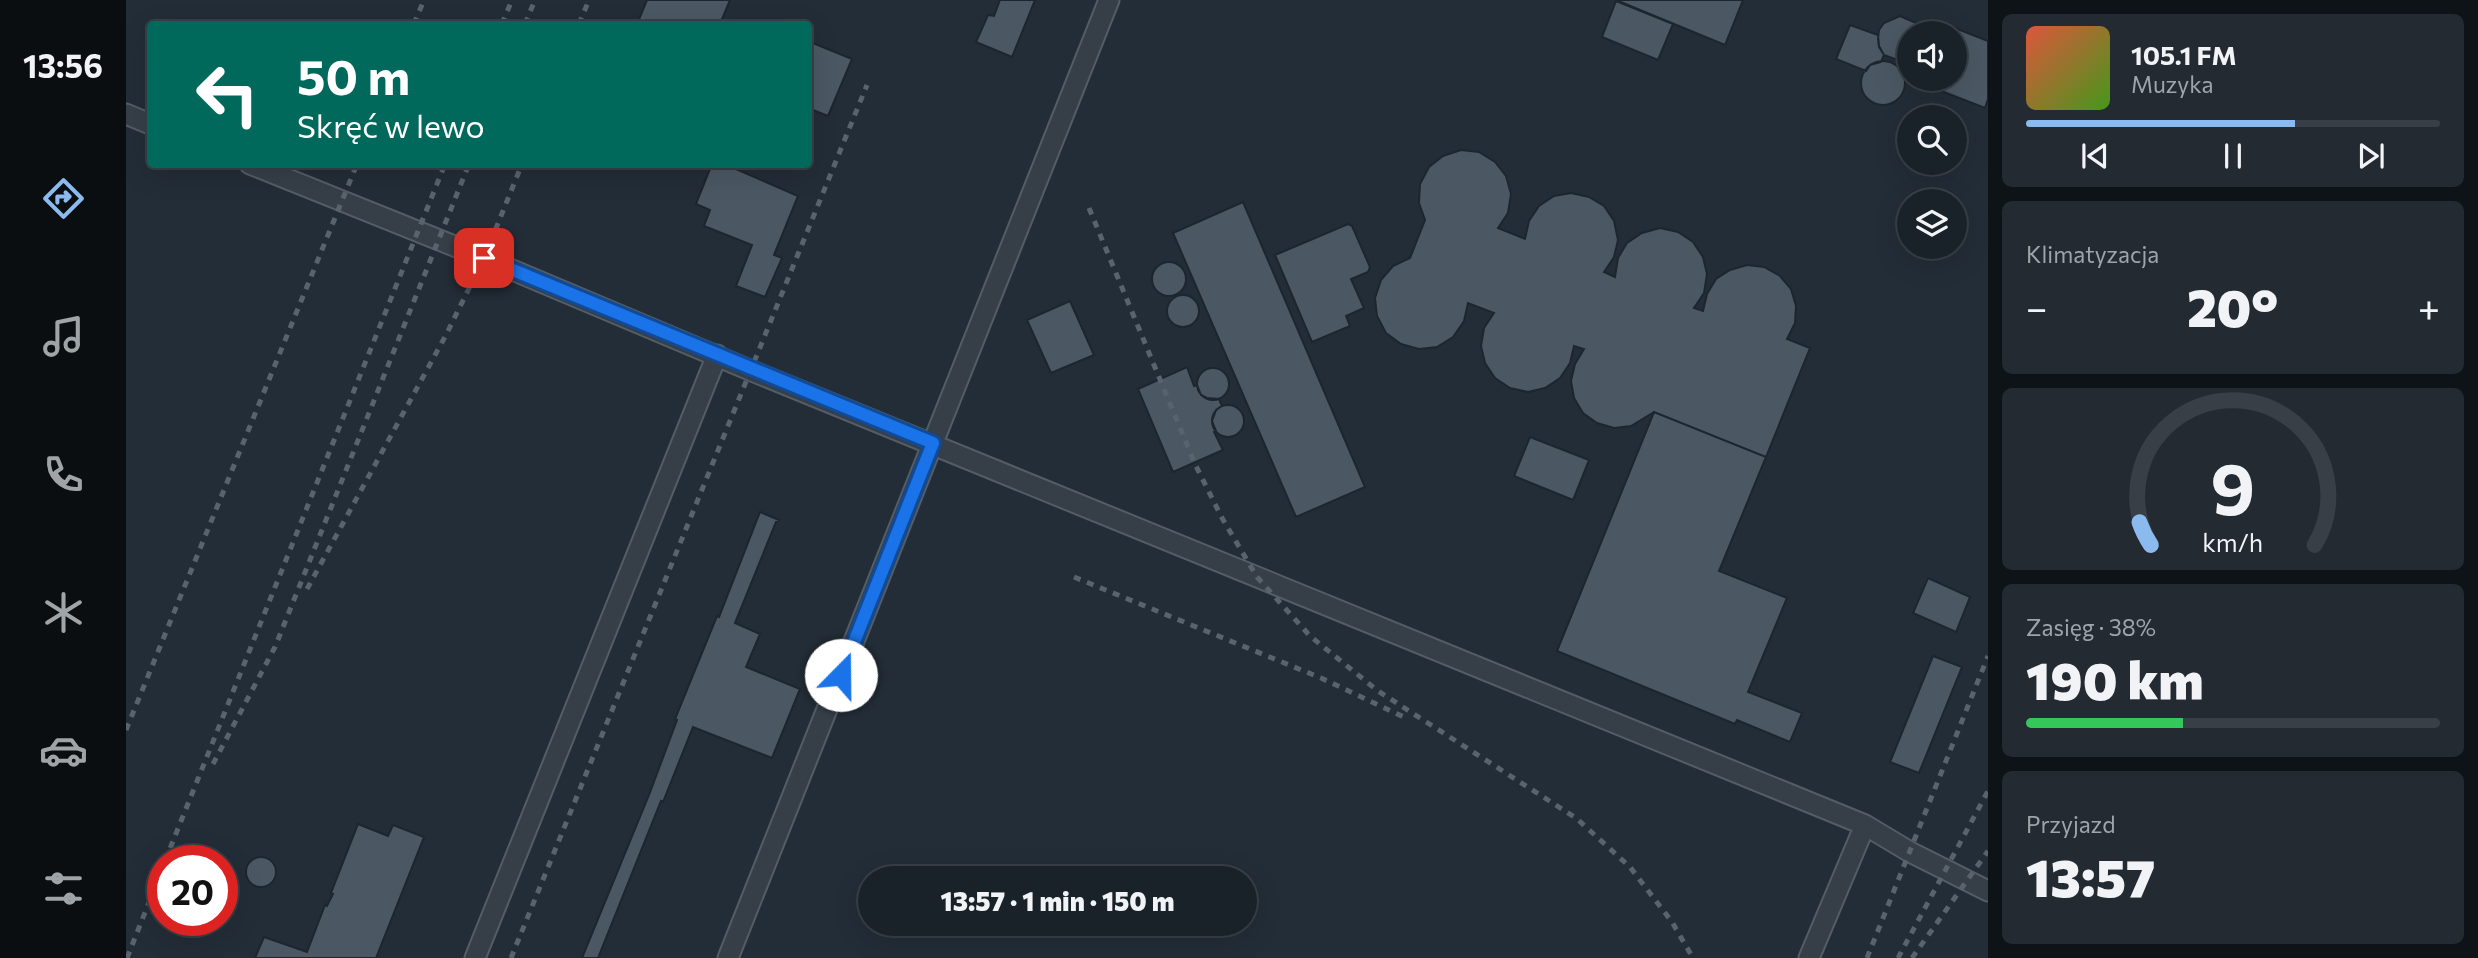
<!DOCTYPE html>
<html lang="pl">
<head>
<meta charset="utf-8">
<style>
  body { margin:0; font-family:Commissioner,sans-serif; background:#232a31; color:#f1f3f6; height:100vh; display:flex; flex-direction:column; font-size:26px; white-space:nowrap }
  * { box-sizing:border-box; margin:0 }
  p { font-size:23px; color:#9fa4a8 }
  .icon { flex:none; width:38px; height:38px; fill:none; stroke:currentColor; stroke-width:2; stroke-linecap:round; stroke-linejoin:round }
  .map { position:relative; flex:1; overflow:hidden }
  .panel { display:flex; flex-direction:column; gap:14px; padding:14px; background:#0e1317; width:490px }
  .panel>* { flex:none }
  .top-card { position:absolute; left:21px; top:21px; width:665px; height:147px; border-radius:7px; box-shadow:0 7px 28px #0002,0 0 0 2px #383f46; background:#00695c; color:#fff; overflow:hidden }
  .controls { position:absolute; left:1771px; top:21px; display:grid; gap:14px }
  .controls a { display:grid; place-items:center; width:70px; height:70px; border-radius:50%; background:#1a2229; box-shadow:0 7px 28px #0002,0 0 0 2px #383f46; font-size:35px }
  .speed { position:absolute; left:21px; top:845px; display:flex; gap:14px; font-size:35px; font-weight:700; text-align:center }
  .speed>* { display:grid; place-content:center; width:91px; height:91px; border-radius:50%; background:#1a2229; box-shadow:0 7px 28px #0002,0 0 0 2px #383f46; line-height:1 }
  .speed .limit { border:10px solid #d22; background:#fff; color:#111 }
  .pin { position:absolute; display:grid; place-items:center; width:60px; height:60px; color:#fff; margin:-30px; border-radius:14px; box-shadow:0 4px 10px #0006 }
  .me { position:absolute; width:77px; margin:-38px; rotate:22deg; stroke-linejoin:round; filter:drop-shadow(0 0 5px #0008) }
  .turn { display:flex; align-items:center; gap:24px; height:147px; padding:0 35px; font-size:32px }
  .turn .icon { width:91px; height:91px; stroke-width:2.5 }
  .turn b { display:block; font-size:49px; line-height:60px }
  .big { font-size:52px; font-weight:800; line-height:1.1 }
  .panel .card { flex:1; display:flex; flex-direction:column; justify-content:center; gap:10px; min-width:0; padding:0 24px; border-radius:10px; background:#232a31 }
  .panel .dial { align-items:center; gap:0 }
  .dial svg { height:182px; overflow:visible; fill:none; stroke:#383f46; stroke-width:7; stroke-linecap:round; text-anchor:middle }
  .dial text { fill:#f1f3f6; stroke:none }
  .song { display:flex; align-items:center; gap:21px }
  .cover { width:84px; height:84px; border-radius:10px; background:linear-gradient(135deg,hsl(10 70% 55%),hsl(100 70% 35%)) }
  .played { height:7px; border-radius:4px; background:linear-gradient(90deg,#8bbaee 65%,#383f46 65%) }
  .keys { display:flex; justify-content:space-around; direction:ltr }
  .heat { display:flex; justify-content:space-between; align-items:center; font-size:38px; direction:ltr }
  .charge { height:10px; border-radius:5px; background:linear-gradient(90deg,#34c759 38%,#383f46 0) }
  .trip { position:absolute; left:732px; top:866px; width:399px; height:70px; border-radius:35px; background:#1a2229; box-shadow:0 7px 28px #0002,0 0 0 2px #383f46; font-weight:800; line-height:70px; text-align:center }
  main { display:flex; flex:1; min-height:0 }
  .tabs { display:flex; flex-direction:column; width:126px; justify-content:space-around; align-items:center; background:#0a0e10; color:#9fa4a8 }
  .tabs .icon { width:49px; height:49px }
  .tabs .on { color:#8bbaee }
  .tabs b { font-size:32px; color:#f1f3f6 }
  .map>svg:first-child { display:block }
  .building { fill:#4b5863; stroke:#1d262e; stroke-width:2 }
  .lines { fill:none; stroke-linecap:round; stroke-linejoin:round }
  .lane-casing { stroke:#545d65; stroke-width:23 }
  .lane { stroke:#363f48; stroke-width:19 }
  .rail { stroke:#58636e; stroke-width:5; stroke-dasharray:7 7; stroke-linecap:butt }
  .route-casing { stroke:#114b97; stroke-width:18 }
  .route { stroke:#1a73e8; stroke-width:12 }
</style>
</head>
<body>
<main>
<nav class="tabs">
<b>13:56</b>
<svg class="icon on" aria-label="directions" viewBox="0 0 24 24"><path d="M12 3l9 9-9 9-9-9zM9 14v-3h6M13 9l2 2-2 2"/></svg>
<svg class="icon" aria-label="music" viewBox="0 0 24 24"><path d="M9 18V5l10-2v13"/><circle cx="6" cy="18" r="3"/><circle cx="16" cy="16" r="3"/></svg>
<svg class="icon" aria-label="phone" viewBox="0 0 24 24"><path d="M5 4h4l2 5-3 2q2 4 5 5l2-3 5 2v4C11 20 4 13 5 4z"/></svg>
<svg class="icon" aria-label="climate" viewBox="0 0 24 24"><path d="M12 3v18M4 7l16 10M4 17L20 7"/></svg>
<svg class="icon" aria-label="car" viewBox="0 0 24 24"><path d="M5 17H2v-5l4-1 3-4h7l3 4 3 1v5h-3M9 17h6M6 11h13"/><circle cx="7" cy="17" r="2"/><circle cx="17" cy="17" r="2"/></svg>
<svg class="icon" aria-label="filters" viewBox="0 0 24 24"><path d="M4 7h16M4 17h16"/><circle cx="9" cy="7" r="2"/><circle cx="15" cy="17" r="2"/></svg>
</nav>
<div class="map">
<svg width="1862" height="958" viewBox="0 0 1862 958">
  <rect width="100%" height="100%" fill="#232d37"/>
  <path class="building" d="M521 0H604L594 24H511Z
    M874 0H909L886 57 850 42 862 15 868 16Z
    M1490 0H1617L1599 45Z
    M1490 1 1547 24 1532 60 1476 37Z
    M1774 16 1790 23 1796 33H1783V59L1774 61 1758 55 1753 47 1752 39 1753 30 1758 23Z
    M1811 21 1862 41V99L1859 108 1787 80 1829 79V33H1806Z
    M1724 25 1752 35 1753 46 1758 55 1755 62 1744 65 1740 71 1710 59Z
    M682 41 726 59 702 116 682 108Z
    M1735 83a22 22 0 1 1 44 0a22 22 0 1 1-44 0Z
    M1335 150 1353 152 1369 162 1380 176 1385 194 1382 213 1372 228 1399 239 1403 221 1413 206 1428 196 1445 193 1463 197 1478 206 1488 221 1492 240 1488 257 1478 272 1489 277 1492 258 1501 243 1516 233 1534 228 1552 232 1567 242 1577 257 1581 274 1578 293 1568 308 1577 311 1581 294 1590 279 1604 270 1621 265 1638 267 1654 276 1665 289 1670 306 1669 323 1661 339 1684 348 1640 457 1528 412 1505 426 1488 428 1471 423 1457 413 1448 398 1445 381 1449 364 1458 349 1448 346 1444 363 1434 378 1419 388 1402 392 1384 388 1369 378 1359 363 1355 346 1358 328 1368 313 1342 303 1338 321 1327 337 1311 347 1293 349 1275 344 1260 333 1251 316 1249 298 1255 280 1267 266 1284 258 1299 220 1293 203 1294 184 1303 167 1317 156Z
    M586 164H603V166L672 196 648 255 656 258 639 297 610 286 626 245 578 226 584 210 570 204Z
    M1117 202 1239 487 1170 517 1047 233Z
    M1222 224 1226 226 1244 267 1242 272 1225 279 1238 308 1220 316 1224 326 1186 342 1149 255Z
    M1026 279a17 17 0 1 1 34 0a17 17 0 1 1-34 0Z
    M1041 311a16 16 0 1 1 32 0a16 16 0 1 1-32 0Z
    M944 301 968 355 925 373 901 320Z
    M1061 367 1068 386 1071 385 1075 395 1081 398 1093 399 1096 406 1090 410 1086 421 1090 431 1088 432 1097 450 1047 472 1012 389Z
    M1071 384a16 16 0 1 1 32 0a16 16 0 1 1-32 0Z
    M1086 421a16 16 0 1 1 32 0a16 16 0 1 1-32 0Z
    M1528 412 1640 457 1593 571 1661 598 1622 692 1676 713 1664 742 1611 720 1609 724 1431 651Z
    M1404 437 1463 460 1447 500 1388 476Z
    M634 512 653 520 650 522 609 623 634 634 620 667 674 689 646 758 567 727 537 802 535 801 472 958H456L523 795 551 720 549 719 591 616 593 617Z
    M1802 578 1844 597 1830 632 1787 613Z
    M1807 656 1836 667 1793 773 1764 762Z
    M232 824 262 836 267 825 298 837 250 958H129L138 937 181 952 199 905 201 906 207 894 205 893Z
    M120 872a15 15 0 1 1 30 0a15 15 0 1 1-30 0Z"/>
  <g class="lines">
    <defs>
      <path id="lane" d="M0 114 24 124
        M124 164 358 258 626 371 1739 825 1784 852 1862 891
        M349 958 591 355
        M602 958 983 0
        M1683 958 1739 825"/>
    </defs>
    <use href="#lane" class="lane-casing"/>
    <use href="#lane" class="lane"/>
    <path class="rail" d="M288 24 298 0
      M376 24 386 0
      M399 24 409 0
      M453 24 463 0
      M963 208 1069 464 1096 518 1131 577 1184 636 1252 691 1450 818 1504 867 1546 922 1567 958
      M948 577 1195 678 1280 718
      M181 589 320 335 358 258 396 164
      M0 730 231 164
      M87 764 149 647 343 164
      M39 861 319 164
      M1 958 37 867
      M385 958 741 85
      M1741 958 1862 656
      M1772 958 1862 791
      M1786 958 1862 851"/>
  </g>
  <g class="lines">
    <defs>
      <path id="route" d="M358 258 807 443 715 675"/>
    </defs>
    <use href="#route" class="route-casing"/>
    <use href="#route" class="route"/>
  </g>
</svg>
<div class="controls">
<a><svg class="icon" aria-label="sound" viewBox="0 0 24 24"><path d="M4 9h4l5-4v14l-5-4H4zM17 9q2 3 0 6"/></svg></a>
<a><svg class="icon" aria-label="search" viewBox="0 0 24 24"><circle cx="10" cy="10" r="6"/><path d="M15 15l6 6"/></svg></a>
<a><svg class="icon" aria-label="layers" viewBox="0 0 24 24"><path d="M12 4l9 5-9 5-9-5zM3 14l9 5 9-5"/></svg></a>
</div>
<div class="speed"><div class="limit">20</div></div>
<div class="pin" style="left:358px;top:258px;background:#d93025"><svg class="icon" aria-label="arrive" viewBox="0 0 24 24"><path d="M6 21V4h12l-3 4 3 4H6"/></svg></div>
<svg class="me" style="left:715px;top:675px" viewBox="-20 -20 40 40"><circle r="19" fill="#fff"/><path d="M0-13L10 11 0 6-10 11z" fill="#1a73e8"/></svg>
<div class="trip">13:57 · 1 min · 150 m</div>
<div class="top-card">
<div class="turn"><svg class="icon" aria-label="left" viewBox="0 0 24 24"><path d="M17 20v-9H6M10 6l-5 5 5 5"/></svg><div><b>50 m</b>Skręć w lewo</div></div>
</div>
</div>
<section class="panel">
<div class="card">
<div class="song"><i class="cover"></i><div><b>105.1 FM</b><p>Muzyka</p></div></div>
<div class="played"></div>
<div class="keys"><svg class="icon" aria-label="previous" viewBox="0 0 24 24"><path d="M18 5L8 12l10 7zM5 5v14"/></svg><svg class="icon" aria-label="pause" viewBox="0 0 24 24"><path d="M8 5v14M16 5v14"/></svg><svg class="icon" aria-label="next" viewBox="0 0 24 24"><path d="M6 5l10 7-10 7zM19 5v14"/></svg></div>
</div>
<div class="card"><p>Klimatyzacja</p>
<div class="heat"><a>−</a><b class="big">20°</b><a>+</a></div>
</div>
<div class="card dial"><svg viewBox="0 0 100 80">
<path d="M14 69A42 42 0 1 1 86 69"/>
<path d="M14 69A42 42 0 0 1 9 59" stroke="#8bbaee"/>
<text x="50" y="56" font-size="32" font-weight="700">9</text>
<text x="50" y="72" font-size="11">km/h</text>
</svg></div>
<div class="card"><p>Zasięg · 38%</p><b class="big">190 km</b><div class="charge"></div></div>
<div class="card"><p>Przyjazd</p><b class="big">13:57</b></div>
</section>
</main>
</body>
</html>
